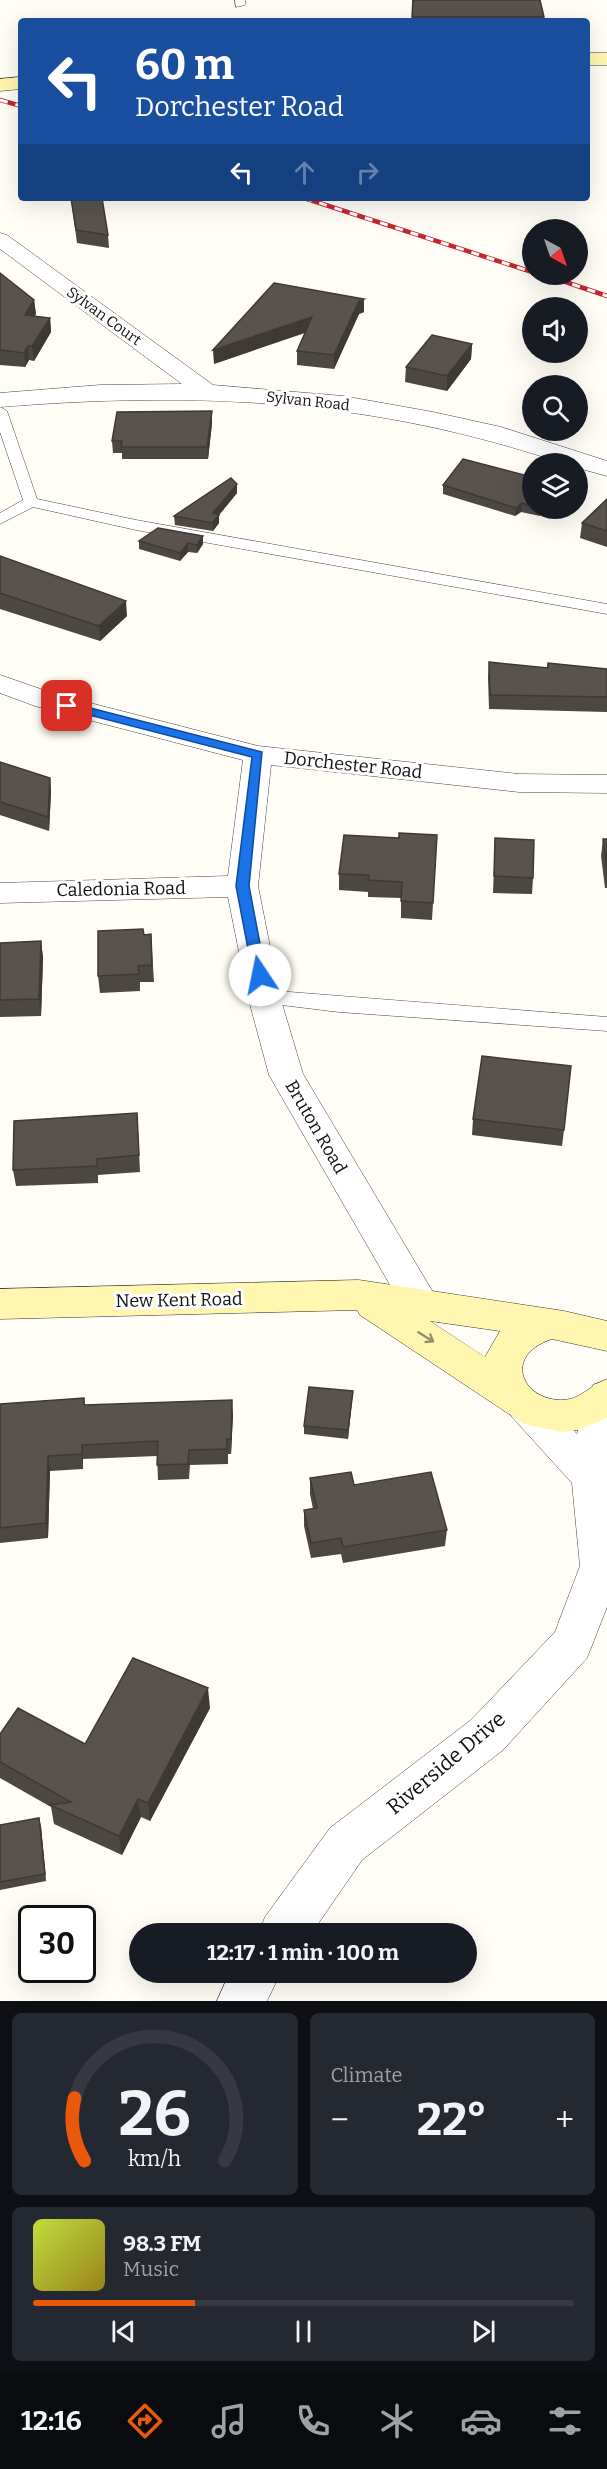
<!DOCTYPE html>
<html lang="en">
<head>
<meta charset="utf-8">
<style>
  body { margin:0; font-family:Bitter,serif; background:#242831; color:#f1f3f6; height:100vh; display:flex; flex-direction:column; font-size:22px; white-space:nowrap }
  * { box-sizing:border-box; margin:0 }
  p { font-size:20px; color:#9ea1a6 }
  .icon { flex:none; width:33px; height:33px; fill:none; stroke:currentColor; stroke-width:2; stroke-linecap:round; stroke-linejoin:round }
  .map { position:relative; height:2001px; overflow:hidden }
  .details { display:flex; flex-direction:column; gap:12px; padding:12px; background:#0d0f14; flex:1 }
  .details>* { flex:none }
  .banner { position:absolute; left:18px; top:18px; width:572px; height:183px; border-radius:6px; box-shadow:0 6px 24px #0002; background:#1a4fa0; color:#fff; overflow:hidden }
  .needle { width:39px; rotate:140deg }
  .controls { position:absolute; left:522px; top:219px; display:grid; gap:12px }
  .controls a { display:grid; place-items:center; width:66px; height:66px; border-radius:50%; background:#171b24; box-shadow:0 6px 24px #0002; font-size:30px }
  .speed { position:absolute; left:18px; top:1905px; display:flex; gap:12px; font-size:30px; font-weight:700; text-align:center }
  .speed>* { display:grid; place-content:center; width:78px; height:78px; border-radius:50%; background:#171b24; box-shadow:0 6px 24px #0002; line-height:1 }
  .speed .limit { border:3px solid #111; border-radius:9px; background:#fff; color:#111 }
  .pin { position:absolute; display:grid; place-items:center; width:51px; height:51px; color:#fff; margin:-26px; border-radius:12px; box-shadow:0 3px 9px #0006 }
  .me { position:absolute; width:66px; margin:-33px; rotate:349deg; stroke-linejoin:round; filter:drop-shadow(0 0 4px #0008) }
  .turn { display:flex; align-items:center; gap:21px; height:126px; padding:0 18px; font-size:27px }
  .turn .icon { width:78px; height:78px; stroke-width:2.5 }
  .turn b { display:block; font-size:42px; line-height:51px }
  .lanes { display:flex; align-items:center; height:57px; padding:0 18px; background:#0003; justify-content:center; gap:30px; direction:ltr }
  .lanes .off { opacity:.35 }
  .big { font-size:45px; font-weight:700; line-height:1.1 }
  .details .card { flex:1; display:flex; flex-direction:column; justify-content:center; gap:9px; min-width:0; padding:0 21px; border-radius:9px; background:#242831 }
  .details .dial { align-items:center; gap:0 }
  .dial svg { height:156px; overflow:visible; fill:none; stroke:#363941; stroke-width:7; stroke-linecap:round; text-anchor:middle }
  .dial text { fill:#f1f3f6; stroke:none }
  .song { display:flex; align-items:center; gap:18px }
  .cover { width:72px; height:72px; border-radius:9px; background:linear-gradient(135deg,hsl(70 70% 55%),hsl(50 70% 35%)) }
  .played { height:6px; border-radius:3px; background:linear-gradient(90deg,#ea580c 30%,#363941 30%) }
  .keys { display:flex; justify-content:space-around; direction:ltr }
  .heat { display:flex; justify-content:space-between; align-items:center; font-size:33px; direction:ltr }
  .details .tiles { flex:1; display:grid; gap:12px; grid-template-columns:1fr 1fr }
  .card:last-child { grid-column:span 2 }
  .trip { position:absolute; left:129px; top:1923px; width:348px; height:60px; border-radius:30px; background:#171b24; box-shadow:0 6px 24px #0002; font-weight:700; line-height:60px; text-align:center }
  .tabs { display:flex; height:96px; justify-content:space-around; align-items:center; background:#090b0e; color:#9ea1a6 }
  .tabs .icon { width:42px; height:42px }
  .tabs .selected { color:#ea580c }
  .tabs b { font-size:27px; color:#f1f3f6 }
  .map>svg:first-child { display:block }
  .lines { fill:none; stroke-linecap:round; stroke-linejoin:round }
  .lane-casing { stroke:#444; stroke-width:1 }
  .street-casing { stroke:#444; stroke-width:1 }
  .secondary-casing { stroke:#333; stroke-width:1 }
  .lane { fill:#fff; fill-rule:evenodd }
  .street { fill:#fff; fill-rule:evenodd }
  .secondary { fill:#fff6b0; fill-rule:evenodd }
  .rail-casing { stroke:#c4262e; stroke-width:4.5 }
  .rail { stroke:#fff; stroke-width:3; stroke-dasharray:8; stroke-linecap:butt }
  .wall { fill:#4d4742 }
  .shaded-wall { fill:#3f3936 }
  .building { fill:#5a524d; stroke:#3f3936; stroke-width:1.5 }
  .oneway { stroke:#948f68 }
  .route { fill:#1a73e8; stroke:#114b97; stroke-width:1.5 }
  .labels { text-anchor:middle; stroke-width:6; stroke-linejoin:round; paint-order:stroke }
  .far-street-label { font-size:15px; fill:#111; stroke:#fff }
  .street-label { font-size:18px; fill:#111; stroke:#fff }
  .near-street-label { font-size:21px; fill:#111; stroke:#fff }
</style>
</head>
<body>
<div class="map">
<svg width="607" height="2001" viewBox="0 0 607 2001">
  <rect width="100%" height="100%" fill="#fffdf5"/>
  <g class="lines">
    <defs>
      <path id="lane" d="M235 0H245V5L236 7Z
        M0 407 7 411 37 499 136 520 607 604V614L136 530 33 507 0 524V513L23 500 0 432Z
        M264 990 607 1017V1031L339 1012 257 1002 254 997 257 992Z"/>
      <path id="street" d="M0 233 7 235 213 385 343 396 433 412 501 427 607 461V476L578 468V464H565C373 399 200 391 0 407V393L100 385 182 384 0 249Z
        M0 675 55 694 258 746 519 774 607 775V793L519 792 271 765 258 886 280 997 303 1074 434 1294 440 1305 434 1316 421 1320 408 1316 269 1075 248 997 228 897 0 903V883L228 876 243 760 35 706 0 693Z
        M607 1380V1607L587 1658 503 1750 362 1860 311 1934H258L265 1917 330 1828 471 1720 555 1632 580 1566 572 1483 512 1417 506 1406 512 1395 526 1390 540 1395 577 1434 593 1385Z
        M230 1972H281L267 2001H217Z"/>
      <path id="secondary" d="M586 53H607V65H586Z
        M21 77V89L0 91V79Z
        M359 1280 564 1311 607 1321V1351L552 1339C498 1357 526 1407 570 1399 581 1397 593 1384 607 1379V1418L578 1430 562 1432 524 1424 360 1315 357 1310 0 1319V1289ZM430 1321 500 1331 485 1357Z"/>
    </defs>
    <use href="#lane" class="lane-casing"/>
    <use href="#street" class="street-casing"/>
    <use href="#secondary" class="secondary-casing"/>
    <use href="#lane" class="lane"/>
    <use href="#street" class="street"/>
    <use href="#secondary" class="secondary"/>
    <defs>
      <path id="rail" d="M0 100 21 106
        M304 198 532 272
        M542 274 607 296"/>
    </defs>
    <use href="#rail" class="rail-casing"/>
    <use href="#rail" class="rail"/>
  </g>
  <path class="wall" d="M412 0 544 17V21H412Z
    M71 198H102L108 235 109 248 77 243Z
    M0 273 34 300 36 314 34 316 50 318 51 332 34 361 29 360 25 367 0 365Z
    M364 299V312L359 314 334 369 297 365V351L305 333 214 364Z
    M472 344 471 359 447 391 405 382 406 367Z
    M212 411V423L208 459H122V453H113L112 441Z
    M532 477V508H543L540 516 521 512 515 516 443 494V485Z
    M237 484V493L219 515V523L213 531 175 525 174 516Z
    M607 499V547L580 538 582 523Z
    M203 536V544L197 553 188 552 180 561 139 549V541Z
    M0 556 127 616 100 641 0 609Z
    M489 662 547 668 548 663 607 669V712L489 709 488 677Z
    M0 762 50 778 51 792 49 831 0 815Z
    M437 835 432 920 401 918V898L368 897V892L339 890V874L399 838Z
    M495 838 533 878 532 894 493 893Z
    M603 839H607V888H605L601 856Z
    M151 934 154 982H140V991L100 993 98 976 144 935Z
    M41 941 43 958 41 1016 0 1017V943Z
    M473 1119 564 1130 562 1146 472 1135Z
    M138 1130 140 1172 98 1175V1183L16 1186 13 1170Z
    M353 1391 348 1439 304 1434V1426Z
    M84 1398 85 1405 233 1414 231 1454H228V1464L190 1465 189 1479 158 1480 157 1456 83 1459V1469L50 1471 48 1538 0 1543V1404Z
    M310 1478 354 1485 447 1530 445 1546 343 1563 341 1554 311 1558 304 1526V1510L313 1509 310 1494Z
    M210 1708 150 1821 141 1817 122 1855 54 1824 51 1807 0 1778V1734L85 1744Z
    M0 1825 41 1826 46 1881 0 1890Z"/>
  <path class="shaded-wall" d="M364 299V312L359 314 334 369V355L359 301Z
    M34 300 36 314 26 330 25 315Z
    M312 317 311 330 214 364 213 350Z
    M50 318 51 332 34 361 32 346Z
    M472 344 471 359 447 391V376Z
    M28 346 29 360 25 367 24 353Z
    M212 411V423L208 459 207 447Z
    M237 484V493L219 515V523L213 531V513Z
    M522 503 521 512 515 516 516 508Z
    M203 536V544L197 553V545Z
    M188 543V552L180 561V553Z
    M126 601 127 616 100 641 99 626Z
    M50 778 51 792 49 831 48 817Z
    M41 941 43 958 41 1016 39 999Z
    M353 1391 352 1400 348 1439V1430Z
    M232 1400 233 1414 231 1454V1439Z
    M82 1445 83 1459V1469L82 1454Z
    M48 1456 50 1471 48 1538 46 1523Z
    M208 1688 210 1708 150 1821 148 1803Z
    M138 1799 141 1817 122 1855 119 1836Z
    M39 1818 41 1826 46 1881 45 1874Z"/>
  <path class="building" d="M413 0H540L544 17H412Z
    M71 198H102L108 235 76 230Z
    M0 273 34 300 25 315 50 318 32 346H28L24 353 0 350Z
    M274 283 364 299 359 301 334 355 297 351 312 317 213 350Z
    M432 335 472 344 447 376 406 367Z
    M212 411 207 447H121L122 441H112L117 412Z
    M463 459 532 477V506L522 503 516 508 443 485Z
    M231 478 237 484 213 513 219 515 212 523 174 516Z
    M607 499V531L582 523Z
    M158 528 203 536 197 545 188 543 180 553 139 541Z
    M0 556 126 601 99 626 0 593Z
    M489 662 548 668V663L607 669V697L490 695Z
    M0 762 50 778 48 817 0 802Z
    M399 833 437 835 433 903 401 901 402 882 368 880 369 875 339 874 344 835 399 838Z
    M495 838 534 840 533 878 494 876Z
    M603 839H607V869Z
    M143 929 144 935 151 934 152 965 138 966 139 974 98 976V931Z
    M41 941 39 999 0 1000V943Z
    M482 1056 571 1066 564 1130 473 1119Z
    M137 1113 139 1155 97 1159V1166L13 1170 14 1121Z
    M309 1387 353 1391 348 1430 304 1426Z
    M84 1398V1405L232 1400 231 1439H227V1449L189 1450 188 1464 157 1465 158 1441 82 1445V1454L48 1456 46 1523 0 1528V1404Z
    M351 1472 354 1485 431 1472 447 1530 343 1547 341 1538 311 1543 304 1510 317 1508 310 1478Z
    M133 1658 208 1688 148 1803 138 1799 119 1836 50 1805 71 1802 0 1762V1734L18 1708 85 1744Z
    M39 1818 45 1874 0 1882V1825Z"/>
  <defs><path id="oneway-shaft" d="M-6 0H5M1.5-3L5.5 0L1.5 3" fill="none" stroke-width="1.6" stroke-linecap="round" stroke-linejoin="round" transform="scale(1.5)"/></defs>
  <use class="oneway" href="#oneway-shaft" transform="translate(426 1337) rotate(32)"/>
  <path class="route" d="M67 702 262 752 249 886 266 975 264 978 260 979 253 975 236 886 252 757 62 708V703Z"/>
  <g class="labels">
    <g class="far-street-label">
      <text transform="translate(104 316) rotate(36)" y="5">Sylvan Court</text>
      <text transform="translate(308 401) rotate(6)" y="5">Sylvan Road</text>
    </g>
    <g class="street-label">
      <text transform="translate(353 765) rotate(6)" y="6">Dorchester Road</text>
      <text transform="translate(121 889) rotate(-1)" y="6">Caledonia Road</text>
      <text transform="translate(316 1127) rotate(60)" y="6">Bruton Road</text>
      <text transform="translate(179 1300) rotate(-1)" y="6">New Kent Road</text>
    </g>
    <g class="near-street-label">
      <text transform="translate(446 1763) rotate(-40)" y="7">Riverside Drive</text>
    </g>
  </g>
</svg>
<div class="controls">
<a><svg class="needle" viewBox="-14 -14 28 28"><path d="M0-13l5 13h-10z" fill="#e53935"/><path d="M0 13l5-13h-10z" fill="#9ea1a6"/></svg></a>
<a><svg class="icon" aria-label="sound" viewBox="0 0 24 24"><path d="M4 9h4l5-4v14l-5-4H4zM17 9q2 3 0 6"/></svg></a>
<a><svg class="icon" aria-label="search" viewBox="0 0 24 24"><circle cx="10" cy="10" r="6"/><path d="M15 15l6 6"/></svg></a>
<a><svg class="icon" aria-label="layers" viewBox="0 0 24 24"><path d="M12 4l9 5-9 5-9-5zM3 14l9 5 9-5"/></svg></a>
</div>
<div class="speed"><div class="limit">30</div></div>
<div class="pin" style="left:67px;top:706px;background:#d93025"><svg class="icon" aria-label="arrive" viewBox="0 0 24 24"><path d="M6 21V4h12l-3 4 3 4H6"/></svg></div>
<svg class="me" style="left:260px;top:975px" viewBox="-20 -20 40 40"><circle r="19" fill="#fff"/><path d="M0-13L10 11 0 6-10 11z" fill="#1a73e8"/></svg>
<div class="trip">12:17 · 1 min · 100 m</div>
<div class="banner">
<div class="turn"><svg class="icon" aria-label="left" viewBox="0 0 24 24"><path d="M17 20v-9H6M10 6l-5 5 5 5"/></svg><div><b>60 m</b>Dorchester Road</div></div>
<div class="lanes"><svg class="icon" aria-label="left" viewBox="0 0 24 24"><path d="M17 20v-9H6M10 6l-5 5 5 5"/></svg><svg class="icon off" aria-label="ahead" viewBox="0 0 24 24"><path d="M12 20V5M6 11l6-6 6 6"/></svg><svg class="icon off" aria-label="right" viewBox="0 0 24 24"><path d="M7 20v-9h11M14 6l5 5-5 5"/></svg></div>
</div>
</div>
<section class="details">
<div class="tiles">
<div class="card dial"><svg viewBox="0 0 100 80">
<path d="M14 69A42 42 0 1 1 86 69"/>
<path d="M14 69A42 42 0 0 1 9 37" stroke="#ea580c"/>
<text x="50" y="56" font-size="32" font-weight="700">26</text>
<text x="50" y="72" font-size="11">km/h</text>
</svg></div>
<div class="card"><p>Climate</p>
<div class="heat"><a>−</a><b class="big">22°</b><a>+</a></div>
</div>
<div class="card">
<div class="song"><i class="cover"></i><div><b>98.3 FM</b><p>Music</p></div></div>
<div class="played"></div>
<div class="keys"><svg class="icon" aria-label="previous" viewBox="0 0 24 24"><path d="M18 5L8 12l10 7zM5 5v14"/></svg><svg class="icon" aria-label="pause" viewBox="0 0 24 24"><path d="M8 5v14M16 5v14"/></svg><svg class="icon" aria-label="next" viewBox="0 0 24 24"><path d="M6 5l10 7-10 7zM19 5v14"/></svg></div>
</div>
</div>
</section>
<nav class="tabs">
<b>12:16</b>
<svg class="icon selected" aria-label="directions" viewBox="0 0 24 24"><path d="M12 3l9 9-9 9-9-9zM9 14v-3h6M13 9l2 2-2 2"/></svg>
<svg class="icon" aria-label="music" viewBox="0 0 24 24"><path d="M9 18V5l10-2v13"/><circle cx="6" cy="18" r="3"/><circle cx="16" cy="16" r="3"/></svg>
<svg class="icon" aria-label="phone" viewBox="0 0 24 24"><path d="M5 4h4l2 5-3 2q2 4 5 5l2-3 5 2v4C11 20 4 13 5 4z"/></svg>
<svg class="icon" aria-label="climate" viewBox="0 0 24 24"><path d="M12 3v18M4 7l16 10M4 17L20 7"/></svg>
<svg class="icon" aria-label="car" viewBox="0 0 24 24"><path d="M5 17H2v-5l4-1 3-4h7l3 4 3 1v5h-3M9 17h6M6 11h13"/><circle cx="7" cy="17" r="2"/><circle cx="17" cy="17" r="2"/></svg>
<svg class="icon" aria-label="filters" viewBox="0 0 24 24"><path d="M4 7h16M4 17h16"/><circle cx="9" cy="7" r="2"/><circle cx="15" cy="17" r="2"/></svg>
</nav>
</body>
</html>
